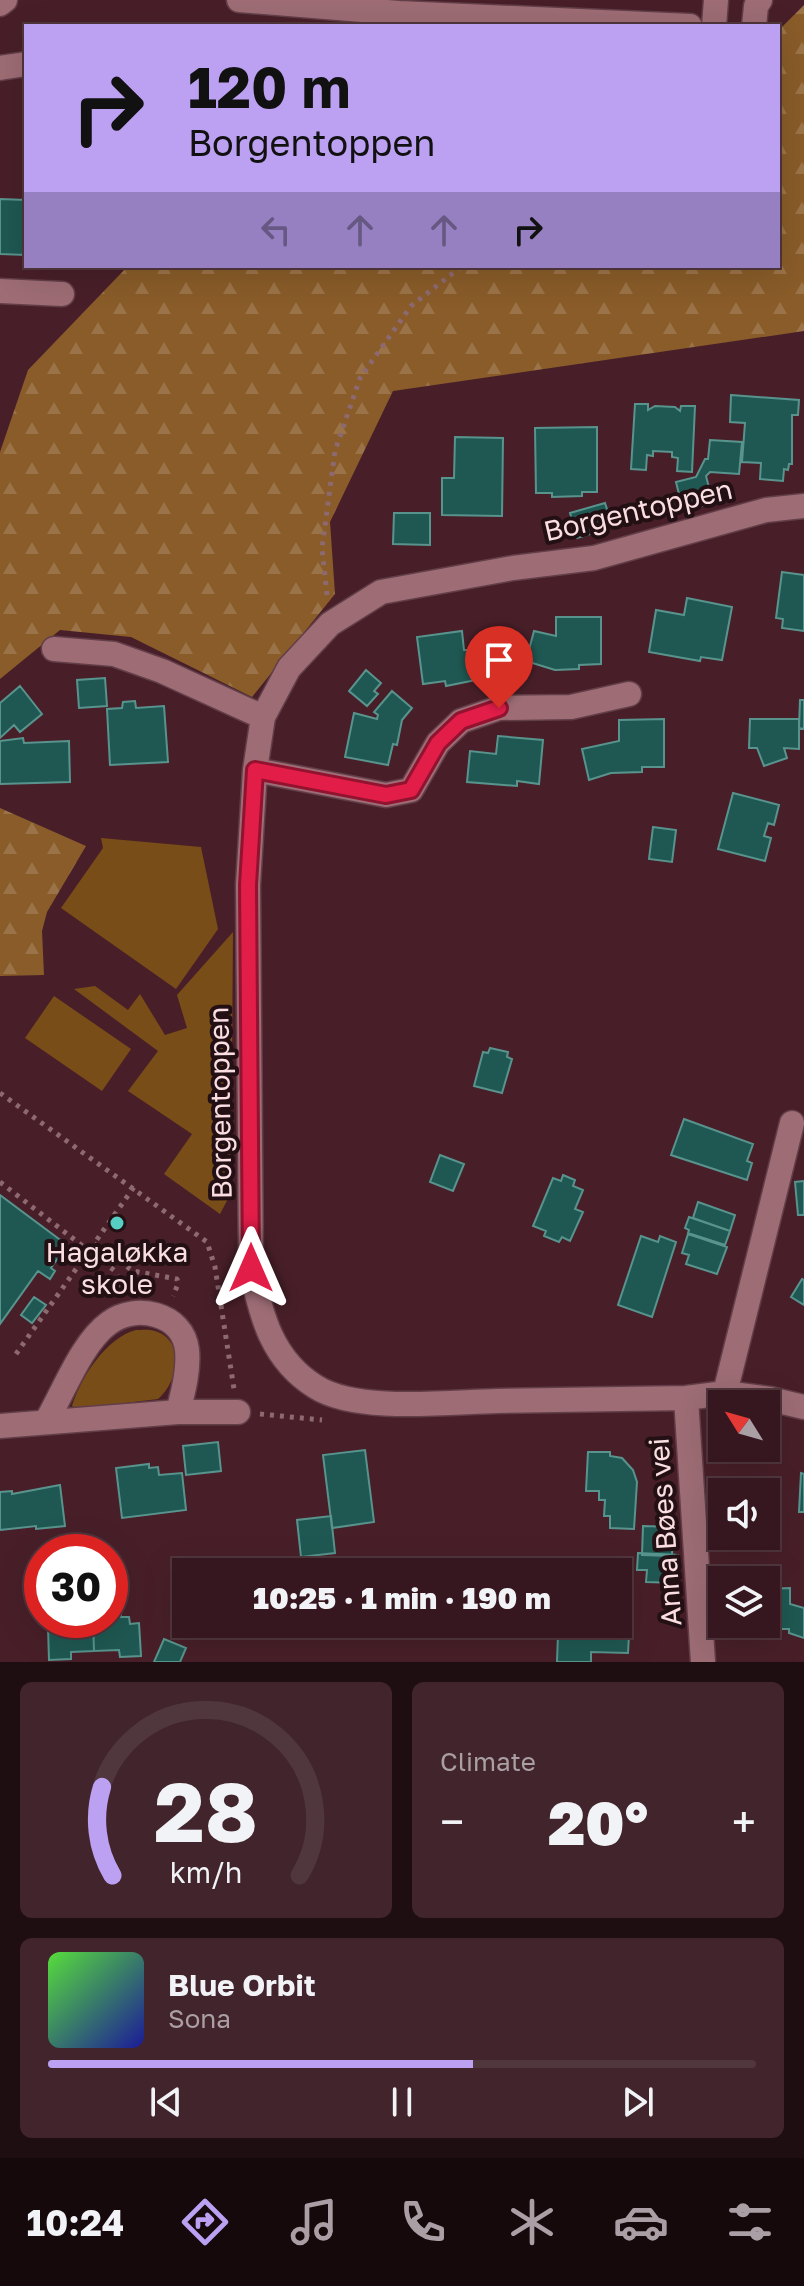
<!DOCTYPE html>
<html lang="en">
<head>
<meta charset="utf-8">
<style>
  body { margin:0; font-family:"Golos Text",sans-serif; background:#41242c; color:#f1f3f6; height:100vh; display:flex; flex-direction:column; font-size:30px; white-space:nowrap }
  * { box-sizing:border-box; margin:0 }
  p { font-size:26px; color:#aa9fa4 }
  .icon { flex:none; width:44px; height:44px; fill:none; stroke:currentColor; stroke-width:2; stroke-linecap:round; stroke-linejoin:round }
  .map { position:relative; height:1662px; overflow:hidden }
  .details { display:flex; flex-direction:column; gap:20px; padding:20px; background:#1e0d11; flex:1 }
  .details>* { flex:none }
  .hud { position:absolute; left:24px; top:24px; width:756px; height:244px; border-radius:0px; box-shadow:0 8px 32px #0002,0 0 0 2px #50363d; background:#bca0f2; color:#111; overflow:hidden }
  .needle { width:52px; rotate:307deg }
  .controls { position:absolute; left:708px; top:1390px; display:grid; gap:16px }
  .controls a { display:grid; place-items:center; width:72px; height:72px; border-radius:0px; background:#36171f; box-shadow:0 8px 32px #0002,0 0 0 2px #50363d; font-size:40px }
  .speed { position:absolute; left:24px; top:1534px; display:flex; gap:16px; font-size:40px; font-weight:700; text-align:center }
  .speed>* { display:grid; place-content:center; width:104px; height:104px; border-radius:50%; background:#36171f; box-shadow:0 8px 32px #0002,0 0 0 2px #50363d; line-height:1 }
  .speed .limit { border:12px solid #d22; background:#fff; color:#111 }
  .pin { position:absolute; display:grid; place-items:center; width:68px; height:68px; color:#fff; margin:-82px -34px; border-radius:50% 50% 50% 0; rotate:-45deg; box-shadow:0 0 8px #0007 }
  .pin .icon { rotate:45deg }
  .me { position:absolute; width:88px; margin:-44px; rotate:0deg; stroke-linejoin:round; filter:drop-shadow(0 0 6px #0008) }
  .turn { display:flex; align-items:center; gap:28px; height:168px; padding:0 32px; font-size:36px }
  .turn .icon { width:104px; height:104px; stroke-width:2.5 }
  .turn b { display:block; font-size:56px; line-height:68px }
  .lanes { display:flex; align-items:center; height:76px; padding:0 32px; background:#0003; justify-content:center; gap:40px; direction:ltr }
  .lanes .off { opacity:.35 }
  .big { font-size:60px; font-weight:800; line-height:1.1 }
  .details .card { flex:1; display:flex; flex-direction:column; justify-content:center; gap:12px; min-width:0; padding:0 28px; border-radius:12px; background:#41242c }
  .details .dial { align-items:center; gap:0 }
  .dial svg { height:208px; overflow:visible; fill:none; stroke:#50363d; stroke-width:7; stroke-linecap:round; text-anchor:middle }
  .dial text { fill:#f1f3f6; stroke:none }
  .song { display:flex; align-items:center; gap:24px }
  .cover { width:96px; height:96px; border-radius:12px; background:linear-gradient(135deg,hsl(110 70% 55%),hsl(240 70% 35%)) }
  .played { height:8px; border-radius:4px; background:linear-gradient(90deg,#bca0f2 60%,#50363d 60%) }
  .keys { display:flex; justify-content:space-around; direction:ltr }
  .heat { display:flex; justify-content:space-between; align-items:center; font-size:44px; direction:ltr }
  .details .tiles { flex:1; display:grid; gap:20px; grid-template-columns:1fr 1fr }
  .card:last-child { grid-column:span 2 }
  .trip { position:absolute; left:172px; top:1558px; width:460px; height:80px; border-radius:0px; background:#36171f; box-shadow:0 8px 32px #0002,0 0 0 2px #50363d; font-weight:800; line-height:80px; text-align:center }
  .tabs { display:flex; height:128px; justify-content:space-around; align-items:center; background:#16090c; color:#aa9fa4 }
  .tabs .icon { width:56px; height:56px }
  .tabs .selected { color:#bca0f2 }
  .tabs b { font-size:36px; color:#f1f3f6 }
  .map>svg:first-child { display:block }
  .grass { fill:#794d17 }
  .forest { fill:url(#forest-firs) }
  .building { fill:#1f5852; stroke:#58948d; stroke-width:2 }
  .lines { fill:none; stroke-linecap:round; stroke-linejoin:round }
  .minor-casing { stroke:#623e48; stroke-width:27 }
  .path { stroke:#8d6970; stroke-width:5; stroke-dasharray:4 6; stroke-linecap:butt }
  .minor { stroke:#9d6c75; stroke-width:24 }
  .route-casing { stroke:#92132f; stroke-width:20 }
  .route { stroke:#e11d48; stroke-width:14 }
  .poi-dot { fill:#56cec3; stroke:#231014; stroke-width:3 }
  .labels { text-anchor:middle; stroke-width:8; stroke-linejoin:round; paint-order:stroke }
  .street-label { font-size:28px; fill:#fadee2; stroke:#231014 }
  .poi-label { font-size:28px; fill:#fadee2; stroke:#231014 }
</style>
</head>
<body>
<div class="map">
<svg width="804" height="1662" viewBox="0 0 804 1662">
  <defs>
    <pattern id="forest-firs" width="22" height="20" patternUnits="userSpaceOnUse" patternTransform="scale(2)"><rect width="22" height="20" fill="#895c29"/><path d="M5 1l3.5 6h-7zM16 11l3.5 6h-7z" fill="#9b7348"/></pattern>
  </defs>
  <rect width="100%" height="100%" fill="#481f29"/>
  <path class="grass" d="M101 838 201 847 218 929 176 989 61 908 103 848Z
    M233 932 231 1193 220 1214 164 1174 192 1134 128 1091 158 1051 74 989 95 986 128 1010 140 994 165 1035 187 1028 177 995Z
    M54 996 131 1049 102 1091 25 1038Z
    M136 1330C141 1330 150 1329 155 1331 187 1341 177 1384 158 1399L77 1409 72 1406C81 1377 106 1338 136 1330Z"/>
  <path class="forest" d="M804 5V331L393 391 330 522 335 594 252 697 131 637 60 630 0 679V452L28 370 128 266H778V31Z
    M0 808 86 846 47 912 42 931 44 975 0 976Z"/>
  <path class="building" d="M0 199 26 200V255L0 254Z
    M731 395 799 400 798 415H792V464H789L788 470 784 469 783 481 760 479 761 463 742 462 745 423 730 422Z
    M635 404H648V410L655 406 675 407 680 411 681 406H695L692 472 677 471 678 458 672 457V452L653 451V456L647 455 646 470 631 469Z
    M597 427V492H582V496L552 497V493H536L535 428Z
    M455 437 503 438 502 516 442 515V478H454Z
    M710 440 742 442 739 474 710 472 706 476 713 503 683 511 676 482 696 477 705 459H708Z
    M605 503 613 527 577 538 570 513Z
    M394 513H430V545L393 544Z
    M782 572 804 575V631L782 628 783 619 776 618Z
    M687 598 732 607 722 660 701 657 700 661 649 652 656 610 684 615Z
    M556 617H601V664L579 665V669L555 670 526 661 534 631 556 636Z
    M462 631 464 650H492L491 677 446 686 445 681 423 684 417 637Z
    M366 670 381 683 374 691 378 694 367 706 349 691Z
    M105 678 107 706 79 708 77 680Z
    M20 686 42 714 20 732 14 725 0 738V703Z
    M392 691 412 708 402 720 397 745 393 744 388 765 345 757 354 713 377 719 378 715 374 712Z
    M800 700H804V729L799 728Z
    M135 701 136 708 164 706 168 762 110 765 107 709 122 708 123 702Z
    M664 719V767H642V772L611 773 589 780 582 749 619 741V720Z
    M750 719H799V749L784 748 787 758 764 766 757 748H749Z
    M498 736 543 740 539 784 517 781V786L467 782 470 751 496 754Z
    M23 738 24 743 69 741 70 782 0 784V741Z
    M733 793 779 805 774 825 768 823 764 836 771 838 765 861 718 849Z
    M653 827 676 830 672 862 649 859Z
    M490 1048 508 1052 507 1057 512 1059 502 1093 474 1086 483 1052 488 1053Z
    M684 1119 753 1144 747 1161 752 1163 747 1180 671 1155Z
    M440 1155 464 1164 453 1191 430 1182Z
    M563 1175 575 1180 573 1186 583 1190 575 1209 583 1212 570 1241 562 1237 559 1242 544 1236 546 1231 533 1226 553 1178 561 1181Z
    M804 1181V1215H798L795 1182Z
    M0 1195 67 1245 51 1268 55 1271 50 1279 38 1271 0 1324Z
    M698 1202 735 1215 730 1231 693 1218Z
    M689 1217 730 1231 725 1245 688 1233 689 1230 685 1228Z
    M688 1234 727 1247 717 1274 686 1264 689 1255 682 1253Z
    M641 1236 658 1242 660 1236 676 1242 652 1317 618 1305Z
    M802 1279 804 1280V1305L791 1297Z
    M34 1297 46 1305 32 1323 21 1315Z
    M218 1442 221 1471 186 1475 183 1446Z
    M365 1450 374 1522 332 1528 323 1455Z
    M588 1452H610V1456L622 1458 633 1470 637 1482 634 1529 610 1528V1516H604L605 1500H599V1491H586Z
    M149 1464V1468L158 1467 159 1475 182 1473 186 1510 122 1518 116 1468Z
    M801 1473 804 1474V1512H799Z
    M60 1485 65 1526 36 1529V1526L0 1530V1492L12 1491V1494Z
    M331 1516 335 1553 301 1557 297 1520Z
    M643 1526 673 1527 672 1556 642 1555Z
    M638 1553 678 1555 677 1583 646 1582 647 1570H637Z
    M569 1557 632 1559V1593L618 1592V1572H569Z
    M790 1588V1604L804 1608V1638L789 1633V1629H746V1624H766V1589Z
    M120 1606 121 1617H129L130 1624 139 1623 141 1656 120 1657 119 1650 94 1651 93 1620H110V1607Z
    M58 1620H93L94 1651 71 1652V1659L49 1660 48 1627H58Z
    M558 1634 629 1635 628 1653 591 1652V1662H557Z
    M164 1639 186 1648 180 1662H154Z"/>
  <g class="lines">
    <defs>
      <path id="minor" d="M239 0 399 13 690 26
        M0 4 5 0
        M714 26 716 0
        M754 26 756 6 760 0
        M0 68 26 64
        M0 291 62 294
        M804 506 766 510 594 558 513 568 381 592 330 624 289 668 263 717 255 770 248 885 251 1268C261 1316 272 1360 316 1387 357 1413 449 1402 497 1401 560 1400 623 1399 686 1398L725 1393 770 1399 804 1407
        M54 649 114 654 162 671 263 717
        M255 770 386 795 411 790 438 743 461 721 499 708 571 707 629 694
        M725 1393 792 1123
        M686 1398 703 1662
        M46 1422C63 1393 82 1342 109 1323 135 1303 183 1313 187 1350 189 1371 183 1392 178 1412
        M0 1426 178 1412H238"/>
    </defs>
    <use href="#minor" class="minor-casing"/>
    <path class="path" d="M327 595 322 548 335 451 360 378 411 306 462 266
      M0 1093 207 1242 215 1267 234 1389
      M0 1182 115 1271 124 1291
      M94 1244 133 1271 177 1279 178 1284 173 1296
      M16 1354 134 1187
      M260 1414 322 1420"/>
    <use href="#minor" class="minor"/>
  </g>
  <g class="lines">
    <defs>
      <path id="route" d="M251 1268 248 885 255 770 386 795 411 790 438 743 461 721 499 708"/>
    </defs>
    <use href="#route" class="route-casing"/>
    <use href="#route" class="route"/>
  </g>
  <circle class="poi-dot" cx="117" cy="1223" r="8"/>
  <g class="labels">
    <g class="street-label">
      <text transform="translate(638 510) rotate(-13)" y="10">Borgentoppen</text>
      <text transform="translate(220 1103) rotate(-91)" y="10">Borgentoppen</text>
      <text transform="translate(665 1532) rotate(-94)" y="10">Anna Bøes vei</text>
    </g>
    <g class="poi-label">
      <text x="117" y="1262">Hagaløkka<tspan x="117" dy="32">skole</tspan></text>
    </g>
  </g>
</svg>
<div class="controls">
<a><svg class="needle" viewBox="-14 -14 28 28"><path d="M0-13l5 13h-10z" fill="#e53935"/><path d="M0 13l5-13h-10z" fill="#aa9fa4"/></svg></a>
<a><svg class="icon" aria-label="sound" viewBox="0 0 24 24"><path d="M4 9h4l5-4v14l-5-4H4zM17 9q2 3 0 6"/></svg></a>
<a><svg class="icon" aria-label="layers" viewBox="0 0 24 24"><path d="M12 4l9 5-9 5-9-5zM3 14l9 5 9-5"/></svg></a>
</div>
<div class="speed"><div class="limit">30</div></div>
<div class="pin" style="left:499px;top:708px;background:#d93025"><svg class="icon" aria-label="arrive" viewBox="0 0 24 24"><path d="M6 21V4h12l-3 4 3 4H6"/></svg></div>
<svg class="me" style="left:251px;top:1268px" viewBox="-20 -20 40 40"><path d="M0-17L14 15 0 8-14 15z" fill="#e11d48" stroke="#fff" stroke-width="4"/></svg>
<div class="trip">10:25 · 1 min · 190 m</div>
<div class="hud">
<div class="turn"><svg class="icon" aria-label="right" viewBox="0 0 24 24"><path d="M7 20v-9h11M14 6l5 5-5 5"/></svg><div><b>120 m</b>Borgentoppen</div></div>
<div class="lanes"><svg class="icon off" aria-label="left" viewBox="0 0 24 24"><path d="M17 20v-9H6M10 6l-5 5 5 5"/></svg><svg class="icon off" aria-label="ahead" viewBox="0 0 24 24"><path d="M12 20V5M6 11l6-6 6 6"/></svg><svg class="icon off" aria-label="ahead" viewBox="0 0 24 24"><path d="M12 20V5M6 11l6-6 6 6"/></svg><svg class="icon" aria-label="right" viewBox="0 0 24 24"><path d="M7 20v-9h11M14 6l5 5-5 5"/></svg></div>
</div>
</div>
<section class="details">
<div class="tiles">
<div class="card dial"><svg viewBox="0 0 100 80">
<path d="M14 69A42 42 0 1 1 86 69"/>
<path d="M14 69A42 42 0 0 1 10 35" stroke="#bca0f2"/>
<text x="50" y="56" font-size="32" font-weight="700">28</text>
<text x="50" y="72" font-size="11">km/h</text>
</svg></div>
<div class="card"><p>Climate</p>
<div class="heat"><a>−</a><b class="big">20°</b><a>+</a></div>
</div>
<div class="card">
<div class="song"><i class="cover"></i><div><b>Blue Orbit</b><p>Sona</p></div></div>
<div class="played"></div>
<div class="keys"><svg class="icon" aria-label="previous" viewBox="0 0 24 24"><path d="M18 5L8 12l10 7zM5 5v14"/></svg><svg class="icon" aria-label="pause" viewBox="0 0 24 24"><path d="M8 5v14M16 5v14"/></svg><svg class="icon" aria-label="next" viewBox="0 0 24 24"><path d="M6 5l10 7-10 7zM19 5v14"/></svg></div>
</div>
</div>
</section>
<nav class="tabs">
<b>10:24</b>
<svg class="icon selected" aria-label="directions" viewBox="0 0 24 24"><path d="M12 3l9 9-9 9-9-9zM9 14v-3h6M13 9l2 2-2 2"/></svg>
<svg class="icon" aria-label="music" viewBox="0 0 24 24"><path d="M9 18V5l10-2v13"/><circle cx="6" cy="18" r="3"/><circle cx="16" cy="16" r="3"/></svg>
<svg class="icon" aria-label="phone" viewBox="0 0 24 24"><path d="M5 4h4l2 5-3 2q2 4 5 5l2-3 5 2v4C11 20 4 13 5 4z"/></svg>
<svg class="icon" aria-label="climate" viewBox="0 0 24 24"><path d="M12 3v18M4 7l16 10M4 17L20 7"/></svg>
<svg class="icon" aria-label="car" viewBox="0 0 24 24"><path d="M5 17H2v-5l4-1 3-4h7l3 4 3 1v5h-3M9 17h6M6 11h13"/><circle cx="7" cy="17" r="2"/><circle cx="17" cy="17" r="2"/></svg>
<svg class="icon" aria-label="filters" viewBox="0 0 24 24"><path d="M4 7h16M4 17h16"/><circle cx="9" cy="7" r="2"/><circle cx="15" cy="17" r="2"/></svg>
</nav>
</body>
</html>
